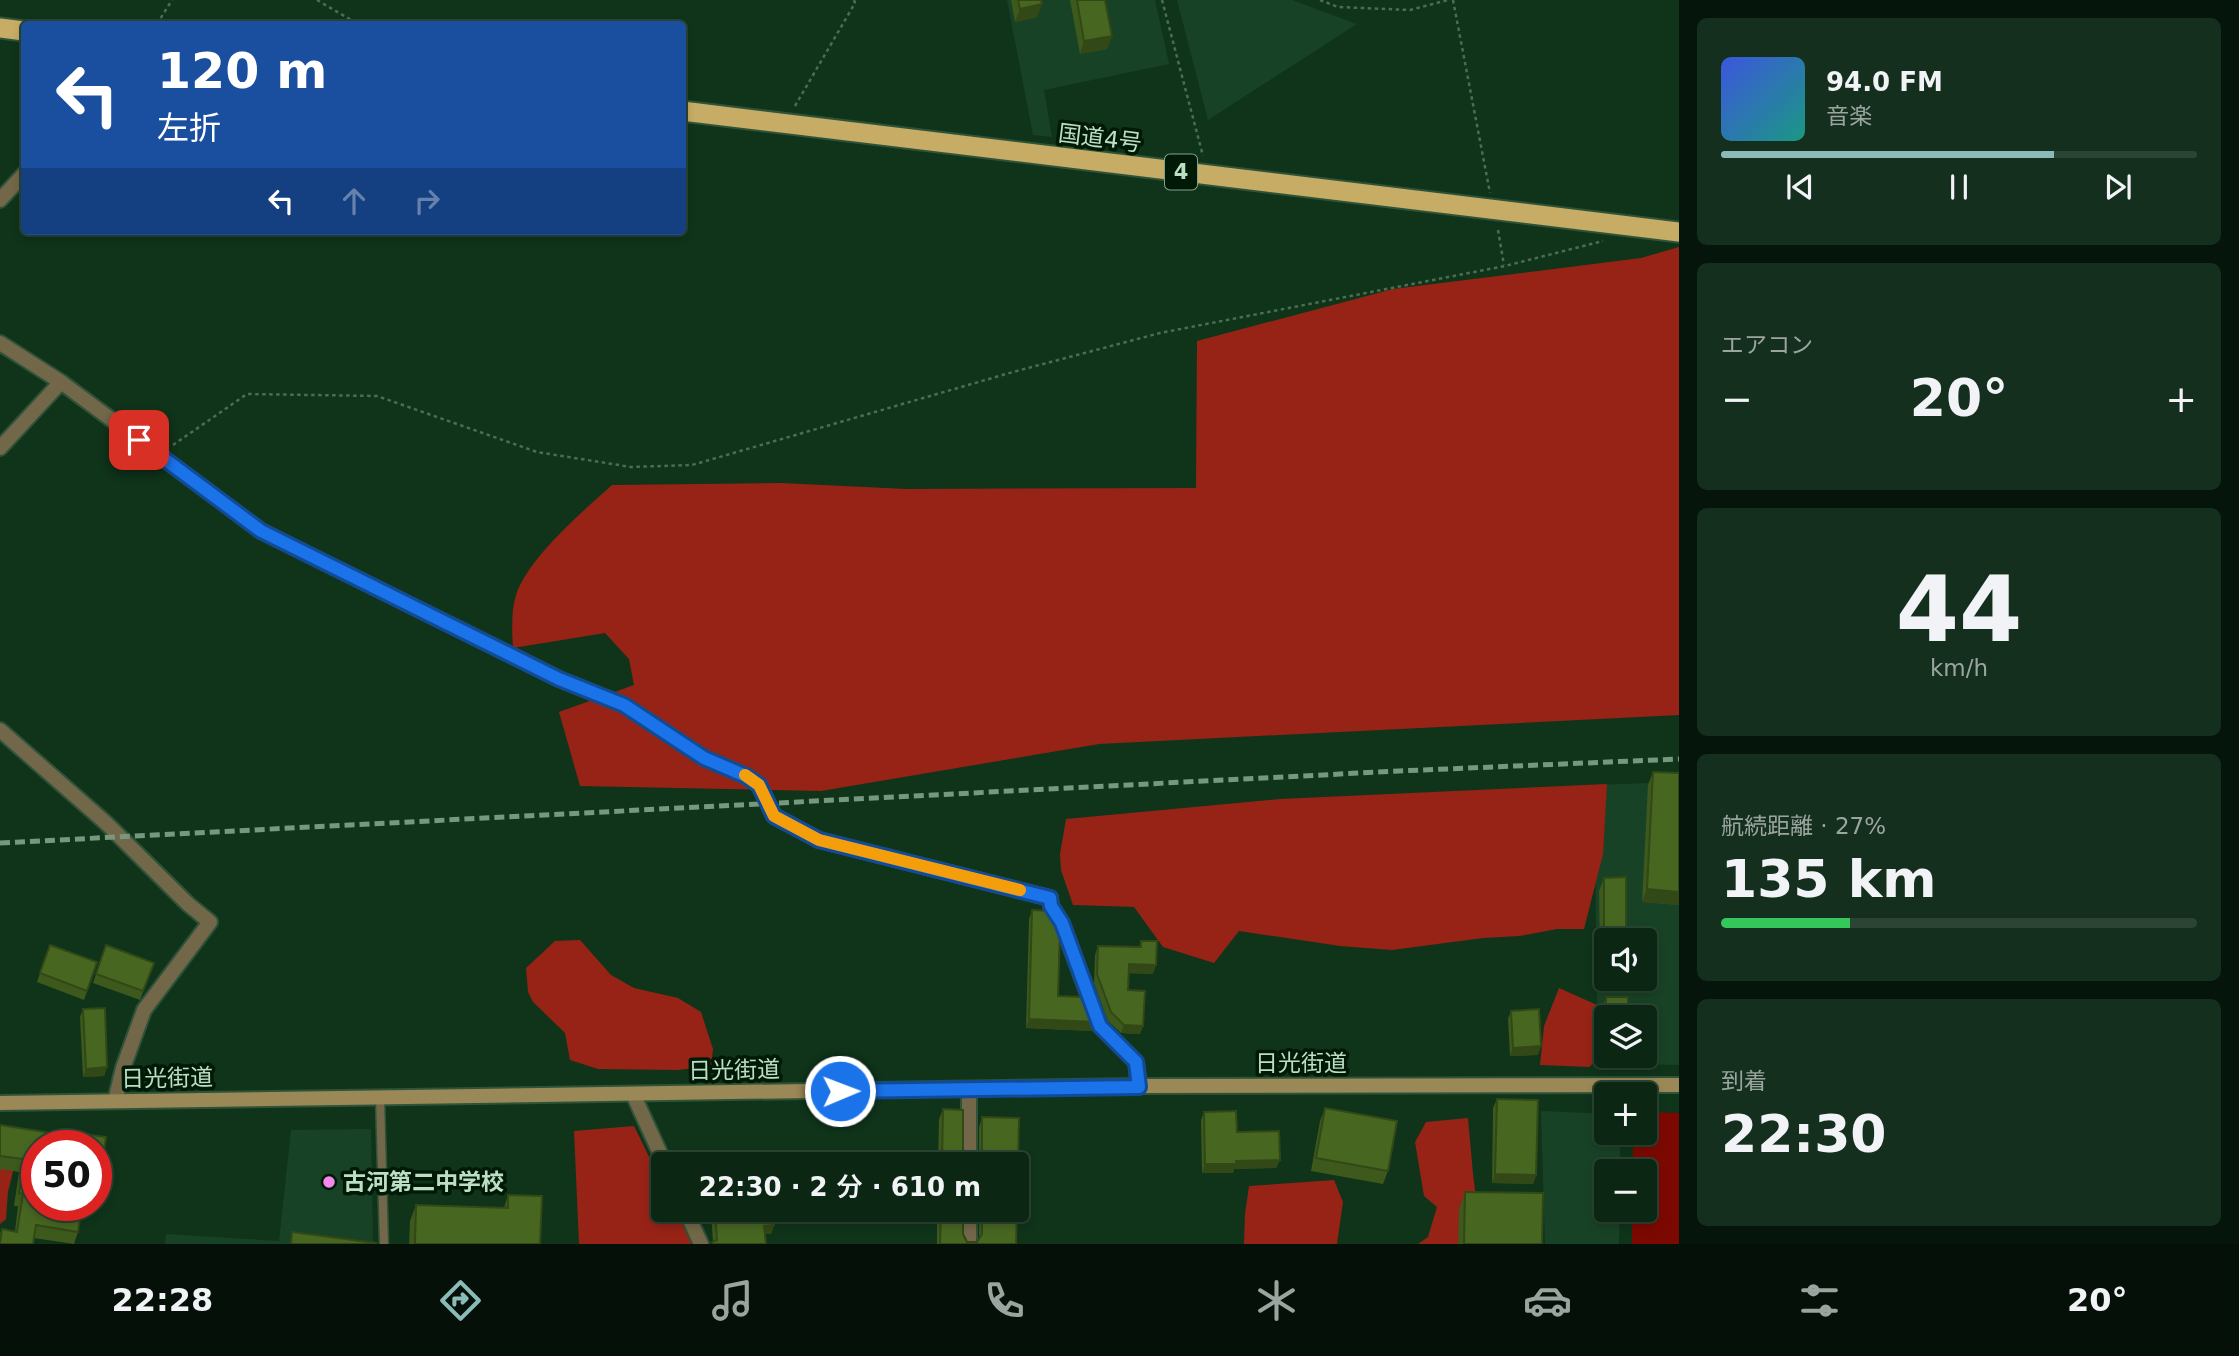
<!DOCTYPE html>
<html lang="ja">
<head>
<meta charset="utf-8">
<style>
  body { margin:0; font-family:"DejaVu Sans","Noto Sans JP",sans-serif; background:#142f1d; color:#f1f3f6; height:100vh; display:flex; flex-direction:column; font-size:26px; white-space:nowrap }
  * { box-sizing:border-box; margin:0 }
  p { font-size:23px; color:#9aa5a0 }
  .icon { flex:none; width:38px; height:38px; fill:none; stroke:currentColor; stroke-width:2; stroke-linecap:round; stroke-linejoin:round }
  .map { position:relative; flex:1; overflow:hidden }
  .panel { display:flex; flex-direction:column; gap:18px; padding:18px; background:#06150b; width:560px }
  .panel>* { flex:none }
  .guide { position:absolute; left:21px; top:21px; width:665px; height:214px; border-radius:7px; box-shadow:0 4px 10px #0003,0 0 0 2px #2b4434; background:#1a4fa0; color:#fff; overflow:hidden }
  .controls { position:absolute; left:1594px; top:928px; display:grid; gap:14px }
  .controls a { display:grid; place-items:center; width:63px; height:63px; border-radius:7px; background:#0b2714; box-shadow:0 4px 10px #0003,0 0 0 2px #2b4434; font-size:35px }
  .speed { position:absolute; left:21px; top:1130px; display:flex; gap:14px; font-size:35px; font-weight:700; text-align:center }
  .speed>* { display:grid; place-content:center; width:91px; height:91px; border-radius:50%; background:#0b2714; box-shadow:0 4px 10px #0003,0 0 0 2px #2b4434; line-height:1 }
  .speed .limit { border:10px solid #d22; background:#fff; color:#111 }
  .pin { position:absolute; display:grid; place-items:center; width:60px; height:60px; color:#fff; margin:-30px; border-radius:14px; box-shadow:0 4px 10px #0006 }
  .me { position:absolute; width:77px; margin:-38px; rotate:89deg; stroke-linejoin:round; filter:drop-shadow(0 0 5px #0008) }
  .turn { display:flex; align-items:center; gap:24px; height:147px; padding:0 21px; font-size:32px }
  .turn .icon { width:91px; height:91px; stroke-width:2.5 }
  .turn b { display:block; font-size:49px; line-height:60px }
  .lanes { display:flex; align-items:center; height:66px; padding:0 21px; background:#0003; justify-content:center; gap:35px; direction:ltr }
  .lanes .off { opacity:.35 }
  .big { font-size:52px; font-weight:600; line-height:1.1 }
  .panel .widget { flex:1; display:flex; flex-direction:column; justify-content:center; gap:10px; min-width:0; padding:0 24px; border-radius:10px; background:#142f1d }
  .panel .dial { align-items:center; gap:0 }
  .dial b { font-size:91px; line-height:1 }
  .song { display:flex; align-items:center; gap:21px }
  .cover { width:84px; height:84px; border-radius:10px; background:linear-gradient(135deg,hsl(230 70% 55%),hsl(170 70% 35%)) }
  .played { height:7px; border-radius:4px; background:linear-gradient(90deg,#8bbbb9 70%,#2b4434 70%) }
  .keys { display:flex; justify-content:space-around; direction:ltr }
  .heat { display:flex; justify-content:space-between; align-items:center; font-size:38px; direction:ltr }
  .charge { height:10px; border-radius:5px; background:linear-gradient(90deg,#34c759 27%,#2b4434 0) }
  .trip { position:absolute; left:651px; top:1152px; width:378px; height:70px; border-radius:7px; background:#0b2714; box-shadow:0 4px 10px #0003,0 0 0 2px #2b4434; font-weight:600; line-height:70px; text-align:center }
  .dock { display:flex; height:112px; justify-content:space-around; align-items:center; background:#041008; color:#9aa5a0 }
  .dock .icon { width:49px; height:49px }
  .dock .selected { color:#8bbbb9 }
  .dock b { font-size:32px; color:#f1f3f6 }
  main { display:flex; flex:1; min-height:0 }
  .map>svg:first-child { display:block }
  .built { fill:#184225; fill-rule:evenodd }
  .green { fill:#7c0901 }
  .forest { fill:#962316 }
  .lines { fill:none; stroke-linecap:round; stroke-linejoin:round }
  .service-casing { stroke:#2e5338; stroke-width:11 }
  .minor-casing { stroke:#2e5338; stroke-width:18 }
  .secondary-casing { stroke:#2e5338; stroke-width:18 }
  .trunk-casing { stroke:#2e5338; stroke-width:23 }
  .path { stroke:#4a6e53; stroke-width:2.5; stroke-dasharray:3.5 3.5; stroke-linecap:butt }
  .service { stroke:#726748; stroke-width:8 }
  .minor { stroke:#726748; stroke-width:14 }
  .secondary { stroke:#9a8856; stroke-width:14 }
  .trunk { stroke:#c6ac64; stroke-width:19 }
  .rail { stroke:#76997e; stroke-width:5; stroke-dasharray:10 5; stroke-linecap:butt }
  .wall { fill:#3d591c }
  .shaded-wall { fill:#324817 }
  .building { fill:#476721; stroke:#324817; stroke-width:2 }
  .route-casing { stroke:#114b97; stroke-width:18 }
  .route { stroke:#1a73e8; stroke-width:12 }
  .slow { stroke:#f59e0b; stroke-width:12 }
  .poi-dot { fill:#f688ed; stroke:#001a07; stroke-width:2.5 }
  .labels { text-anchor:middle; stroke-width:7; stroke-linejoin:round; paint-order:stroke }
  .shield { fill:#001a07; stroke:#84a38a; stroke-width:2 }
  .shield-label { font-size:21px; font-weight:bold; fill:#bcdec2 }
  .street-label { font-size:23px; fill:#bcdec2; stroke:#001a07 }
  .poi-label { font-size:23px; font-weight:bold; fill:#bcdec2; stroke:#001a07; text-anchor:start }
</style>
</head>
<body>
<main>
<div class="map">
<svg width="1679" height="1244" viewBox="0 0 1679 1244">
  <rect width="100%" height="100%" fill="#0f341a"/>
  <path class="built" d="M1007 0H1155L1169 64 1044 90 1052 137 1033 135Z
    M1177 0H1292L1357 24 1208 120Z
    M1679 782V1065L1598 1064 1594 785ZM1606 940H1645V978H1606ZM1606 1017H1645V1055H1606Z
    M1541 1111 1606 1114V1132H1620V1171H1606V1209H1620L1619 1244H1545Z
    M371 1129 373 1244H165L166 1234 279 1241 291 1130Z"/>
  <path class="green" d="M1645 1112 1679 1113V1244H1632V1209H1645V1171H1633V1132H1645Z"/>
  <path class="forest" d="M1679 247V715L1099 744 821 791 580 786 559 712 634 685 629 659 605 633 513 648C512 631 511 611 516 595 529 557 582 512 612 485L781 483 906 489 1196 488 1197 341 1393 289 1641 258Z
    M1607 784 1603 854 1584 929H1557L1520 936 1483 938 1392 950 1340 946 1239 931 1214 963 1163 947 1134 907 1073 905 1061 870 1060 854 1066 819 1280 799Z
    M580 940 611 975 634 988 678 998 701 1012 713 1049 711 1066 678 1070 598 1069 570 1060 565 1033 533 1002 528 992 526 968 555 941Z
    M1559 988 1597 1005 1598 1059 1589 1067 1540 1065 1544 1026Z
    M1468 1118 1473 1174 1482 1244H1418L1428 1237 1437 1207 1424 1196 1415 1142 1426 1122Z
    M634 1126 663 1185V1209H675L692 1244H579L574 1131Z
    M0 1134 15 1163 8 1192 6 1219 0 1224Z
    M1334 1180 1343 1202 1337 1244H1244L1245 1214 1249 1186Z"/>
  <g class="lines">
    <defs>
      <path id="service" d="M380 1098 384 1244"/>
      <path id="minor" d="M0 200 24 174
        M0 343 61 382 261 531 559 679 624 705 704 758 746 776 759 785 774 816 819 840 1050 898 1051 906 1062 924 1100 1026 1136 1062 1139 1086
        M0 448 61 382
        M0 730 106 823 188 904 210 922 144 1010 123 1068 115 1101
        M633 1094 665 1164
        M969 1164V1089
        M685 1209 701 1244
        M969 1244V1209"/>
      <path id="secondary" d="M0 1103 1139 1086 1679 1085"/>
      <path id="trunk" d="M0 28 24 31
        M682 111 1679 232"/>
    </defs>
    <use href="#service" class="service-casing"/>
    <use href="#minor" class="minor-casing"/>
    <use href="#secondary" class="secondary-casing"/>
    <use href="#trunk" class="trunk-casing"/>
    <path class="path" d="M317 0 358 24
      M1162 0 1203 156
      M1320 0 1338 7 1410 10 1448 0
      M1453 0 1490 193
      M157 24 172 0
      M795 106 855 3 854 0
      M1498 230 1504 265
      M173 445 247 394 377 396 537 452 631 467 692 465 1013 372 1160 333 1505 266 1603 241"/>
    <use href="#service" class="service"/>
    <use href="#minor" class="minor"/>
    <use href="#secondary" class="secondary"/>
    <use href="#trunk" class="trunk"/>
    <path class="rail" d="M0 843 1399 771 1679 759"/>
  </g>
  <path class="wall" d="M1011 0H1041L1037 17 1015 22Z
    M1070 0H1105L1112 36 1107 49 1080 54Z
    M1653 772 1679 773V905L1642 902 1648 785Z
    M1604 878 1617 984 1600 982 1602 958H1600L1599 891Z
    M1032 910 1058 996 1092 1031 1026 1028 1029 919Z
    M1141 941 1153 974 1128 973V990L1143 1026 1140 1034 1121 1033 1108 1021 1094 983 1095 955 1098 946 1139 947Z
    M50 945 97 962 84 1000 37 982Z
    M106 945 154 963 140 1000 93 983Z
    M1606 997 1624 1062H1602V1010Z
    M83 1009 107 1067 104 1076 83 1077 80 1017Z
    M1511 1011 1538 1055 1510 1056 1508 1019Z
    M1497 1099 1536 1175 1533 1184 1492 1183 1493 1108Z
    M1325 1108 1388 1171 1383 1184 1311 1171 1320 1121Z
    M943 1109 967 1162 972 1163 979 1161V1128L982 1117 1017 1164H938L939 1119Z
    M1204 1112 1280 1160 1276 1168 1234 1169 1233 1173H1202L1201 1120Z
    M0 1125 83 1138 84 1134 106 1137 103 1157 98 1170H96V1146H37V1206H85L83 1212H81L78 1232 74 1244 34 1238 33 1244H0V1234L2 1229 15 1231 18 1206H14L19 1172 0 1169Z
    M1465 1192 1542 1244H1458L1459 1209Z
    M508 1195 540 1244H409L410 1221 416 1205 504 1208Z
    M713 1209H773L774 1225 771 1234H765L766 1244H712L713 1241 711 1214Z
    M937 1209H963V1234L967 1242H977L979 1240V1209H1017L1016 1244H937Z"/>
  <path class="shaded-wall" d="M1042 4 1037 17 1015 22 1020 9Z
    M1112 36 1107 49 1080 54 1084 41Z
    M1647 889 1679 892V905L1642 902Z
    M1604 945H1606V947L1602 958H1600Z
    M1645 962H1650L1645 975Z
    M1129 964 1156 965 1153 974 1125 973Z
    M1604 969H1606V978H1620L1617 984 1600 982Z
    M1029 1019 1095 1022 1092 1031 1026 1028Z
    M1124 1025 1143 1026 1140 1034 1121 1033Z
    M1541 1046 1538 1055 1510 1056 1513 1048Z
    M1606 1049V1055H1626L1624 1062H1602Z
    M107 1067 104 1076 83 1077 86 1069Z
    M1280 1160 1276 1168 1234 1169 1233 1173H1202L1205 1164 1236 1161Z
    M1495 1174 1536 1175 1533 1184 1492 1183Z
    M774 1225 771 1234H761L764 1226Z"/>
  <path class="building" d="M1018 0H1041L1042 4 1020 9Z
    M1077 0H1105L1112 36 1084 41Z
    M1653 772 1679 773V892L1647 889Z
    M1626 877V940H1606V945H1604V878Z
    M1032 910 1051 911 1060 930 1058 996 1085 997 1095 1022 1029 1019Z
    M1645 940H1650V962H1645Z
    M1141 941H1157L1156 965 1129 964 1128 990 1145 991 1143 1026 1124 1025 1111 1012 1097 974 1098 946 1141 947Z
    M50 945 97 962 87 991 40 973Z
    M106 945 154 963 143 991 96 974Z
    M1606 951V969H1604Z
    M1606 997H1628V1017H1606V1049Z
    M105 1008 107 1067 86 1069 83 1009Z
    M1539 1009 1541 1046 1513 1048 1511 1011Z
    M1497 1099 1538 1100 1536 1175 1495 1174Z
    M1325 1108 1397 1121 1388 1171 1316 1158Z
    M943 1109 963 1110V1154L967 1162 972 1163 978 1162 982 1154V1117L1019 1118 1017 1203V1164H942Z
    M1236 1111 1237 1132 1279 1131 1280 1160 1236 1161V1164H1205L1204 1112Z
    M0 1125 84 1138V1134L106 1137 103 1157 96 1156V1146H37V1206H82L78 1232 36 1225 33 1244H0L2 1229 17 1232 23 1194 19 1193 24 1159 0 1156Z
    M1465 1192 1543 1193 1542 1244H1464Z
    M508 1195 542 1196 540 1244H415L416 1205 508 1208Z
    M715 1209H773L774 1225 764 1226 766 1244H713L712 1242 717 1240Z
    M941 1209H963V1234L967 1242H977L982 1234V1209H1017L1016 1244H940Z
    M292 1232 376 1243 375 1244H291Z"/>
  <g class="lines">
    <defs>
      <path id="route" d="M139 440 261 531 559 679 624 705 704 758 746 776 759 785 774 816 819 840 1050 898 1051 906 1062 923 1100 1026 1136 1062 1139 1087 840 1091"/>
    </defs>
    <use href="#route" class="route-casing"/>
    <use href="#route" class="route"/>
    <path class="slow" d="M745 775 759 785 774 816 819 840 1020 890"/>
  </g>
  <circle class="poi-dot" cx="329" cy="1182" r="7"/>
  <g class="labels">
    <rect class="shield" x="1165" y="154.5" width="32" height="35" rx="5"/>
    <g class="shield-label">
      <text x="1181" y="179">4</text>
    </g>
    <g class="street-label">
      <text transform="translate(1100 138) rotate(7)" y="8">国道4号</text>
      <text x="1301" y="1071">日光街道</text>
      <text transform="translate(734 1070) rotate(-1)" y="8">日光街道</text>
      <text transform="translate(167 1078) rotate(-1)" y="8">日光街道</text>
    </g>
    <g class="poi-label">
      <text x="343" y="1190">古河第二中学校</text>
    </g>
  </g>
</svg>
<div class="controls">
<a><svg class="icon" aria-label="sound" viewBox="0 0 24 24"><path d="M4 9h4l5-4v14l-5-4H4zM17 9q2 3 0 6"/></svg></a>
<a><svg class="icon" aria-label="layers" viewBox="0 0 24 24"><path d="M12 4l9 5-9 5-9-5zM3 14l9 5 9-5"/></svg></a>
<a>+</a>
<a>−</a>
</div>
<div class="speed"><div class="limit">50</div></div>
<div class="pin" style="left:139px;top:440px;background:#d93025"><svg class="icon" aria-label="arrive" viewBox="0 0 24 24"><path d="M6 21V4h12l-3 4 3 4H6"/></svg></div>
<svg class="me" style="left:840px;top:1091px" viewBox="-20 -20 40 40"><circle r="17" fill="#1a73e8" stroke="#fff" stroke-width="3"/><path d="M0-11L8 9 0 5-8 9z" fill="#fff"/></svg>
<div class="trip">22:30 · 2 分 · 610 m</div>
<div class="guide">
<div class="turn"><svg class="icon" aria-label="left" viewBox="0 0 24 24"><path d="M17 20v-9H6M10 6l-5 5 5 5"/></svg><div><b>120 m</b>左折</div></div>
<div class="lanes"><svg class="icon" aria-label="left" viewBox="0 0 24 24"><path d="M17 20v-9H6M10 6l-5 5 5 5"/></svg><svg class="icon off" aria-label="ahead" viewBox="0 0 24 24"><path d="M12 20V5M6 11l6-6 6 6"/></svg><svg class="icon off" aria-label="right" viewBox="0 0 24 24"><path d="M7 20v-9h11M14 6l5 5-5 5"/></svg></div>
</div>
</div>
<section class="panel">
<div class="widget">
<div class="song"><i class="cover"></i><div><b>94.0 FM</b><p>音楽</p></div></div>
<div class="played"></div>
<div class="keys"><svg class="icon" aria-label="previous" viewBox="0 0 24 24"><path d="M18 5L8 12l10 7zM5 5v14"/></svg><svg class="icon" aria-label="pause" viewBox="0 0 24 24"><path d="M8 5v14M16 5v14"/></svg><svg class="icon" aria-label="next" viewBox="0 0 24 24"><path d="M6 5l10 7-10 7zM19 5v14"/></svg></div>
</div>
<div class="widget"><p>エアコン</p>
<div class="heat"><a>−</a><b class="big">20°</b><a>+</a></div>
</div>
<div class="widget dial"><b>44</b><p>km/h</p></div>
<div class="widget"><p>航続距離 · 27%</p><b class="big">135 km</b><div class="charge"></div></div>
<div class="widget"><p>到着</p><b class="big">22:30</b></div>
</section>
</main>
<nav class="dock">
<b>22:28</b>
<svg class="icon selected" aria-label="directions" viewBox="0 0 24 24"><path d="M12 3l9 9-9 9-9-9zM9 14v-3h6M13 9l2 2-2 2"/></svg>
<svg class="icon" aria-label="music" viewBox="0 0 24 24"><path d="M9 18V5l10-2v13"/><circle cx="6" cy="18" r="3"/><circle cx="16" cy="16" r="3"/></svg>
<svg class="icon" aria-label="phone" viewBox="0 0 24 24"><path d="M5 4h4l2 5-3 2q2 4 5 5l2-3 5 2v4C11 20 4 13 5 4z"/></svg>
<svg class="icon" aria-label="climate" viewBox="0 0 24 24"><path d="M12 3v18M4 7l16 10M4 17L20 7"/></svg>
<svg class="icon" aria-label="car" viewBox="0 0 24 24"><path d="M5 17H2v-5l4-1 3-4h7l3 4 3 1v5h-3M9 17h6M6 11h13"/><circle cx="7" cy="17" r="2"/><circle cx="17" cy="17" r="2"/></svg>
<svg class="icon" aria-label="filters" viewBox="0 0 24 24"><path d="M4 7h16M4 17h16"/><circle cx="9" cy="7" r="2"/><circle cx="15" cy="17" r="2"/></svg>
<b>20°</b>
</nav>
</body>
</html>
